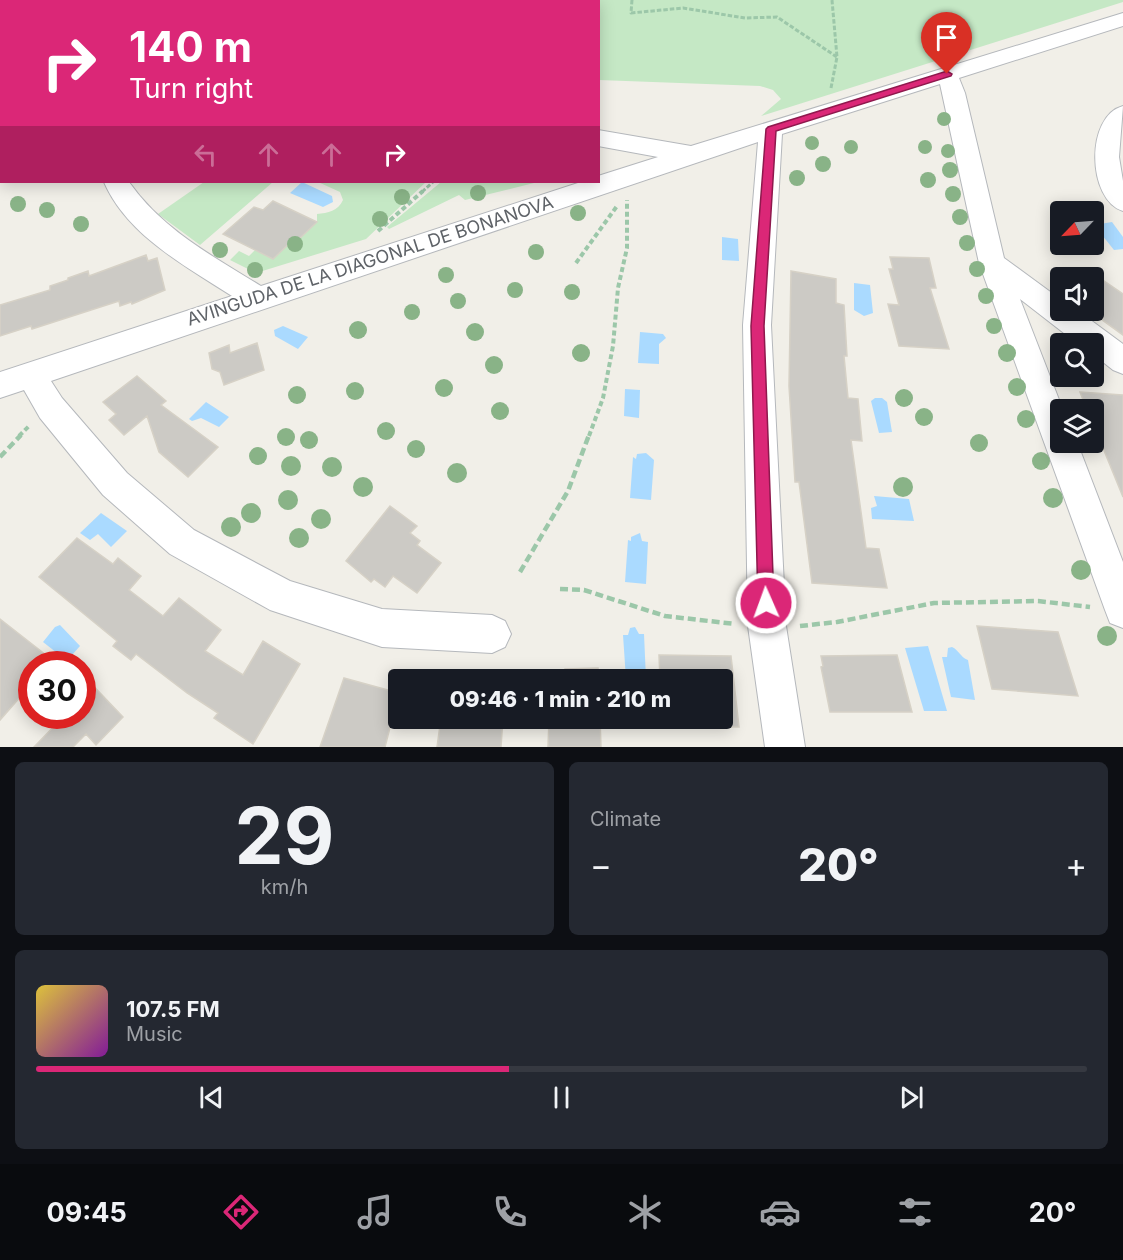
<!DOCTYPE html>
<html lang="en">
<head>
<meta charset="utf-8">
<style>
  body { margin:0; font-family:Inter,sans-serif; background:#242831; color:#f1f3f6; height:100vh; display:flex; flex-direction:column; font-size:22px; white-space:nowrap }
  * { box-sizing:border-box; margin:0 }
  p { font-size:20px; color:#9ea1a6 }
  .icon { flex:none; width:33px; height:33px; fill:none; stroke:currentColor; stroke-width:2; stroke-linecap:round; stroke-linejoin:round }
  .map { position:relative; height:747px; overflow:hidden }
  .details { display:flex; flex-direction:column; gap:15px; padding:15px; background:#0d0f14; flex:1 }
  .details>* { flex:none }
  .hud { position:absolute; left:0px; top:0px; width:600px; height:183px; box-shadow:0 3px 15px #0003; background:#db2777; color:#fff; overflow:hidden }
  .needle { width:39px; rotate:245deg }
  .buttons { position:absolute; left:1050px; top:201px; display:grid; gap:12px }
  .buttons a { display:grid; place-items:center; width:54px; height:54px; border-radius:6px; background:#171b24; box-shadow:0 3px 15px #0003; font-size:30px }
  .speed { position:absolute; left:18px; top:651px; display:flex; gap:12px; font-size:30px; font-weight:700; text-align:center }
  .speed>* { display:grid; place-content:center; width:78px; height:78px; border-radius:50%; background:#171b24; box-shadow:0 3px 15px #0003; line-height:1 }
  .speed .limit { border:9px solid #d22; background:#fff; color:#111 }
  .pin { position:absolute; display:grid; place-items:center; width:51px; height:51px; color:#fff; margin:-62px -26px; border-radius:50% 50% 50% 0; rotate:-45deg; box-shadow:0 0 6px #0007 }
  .pin .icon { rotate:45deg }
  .me { position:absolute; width:66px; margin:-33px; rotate:358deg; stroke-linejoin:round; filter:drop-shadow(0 0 4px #0008) }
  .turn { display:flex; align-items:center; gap:21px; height:126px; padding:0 30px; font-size:27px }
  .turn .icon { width:78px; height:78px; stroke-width:2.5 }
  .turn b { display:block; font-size:42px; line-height:51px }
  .lanes { display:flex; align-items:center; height:57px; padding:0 30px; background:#0003; justify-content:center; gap:30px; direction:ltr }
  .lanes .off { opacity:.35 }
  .big { font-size:45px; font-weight:800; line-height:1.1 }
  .details .tile { flex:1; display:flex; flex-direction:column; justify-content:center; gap:9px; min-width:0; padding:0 21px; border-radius:9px; background:#242831 }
  .details .dial { align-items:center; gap:0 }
  .dial b { font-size:78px; line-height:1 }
  .song { display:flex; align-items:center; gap:18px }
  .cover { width:72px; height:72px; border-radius:9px; background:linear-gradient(135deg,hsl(50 70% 55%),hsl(290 70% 35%)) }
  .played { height:6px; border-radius:3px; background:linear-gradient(90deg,#db2777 45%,#363941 45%) }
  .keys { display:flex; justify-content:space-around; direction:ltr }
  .heat { display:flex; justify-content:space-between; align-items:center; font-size:33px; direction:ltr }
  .details .tiles { flex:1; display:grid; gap:15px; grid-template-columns:1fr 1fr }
  .tile:last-child { grid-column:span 2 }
  .trip { position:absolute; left:388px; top:669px; width:345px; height:60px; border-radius:6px; background:#171b24; box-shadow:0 3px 15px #0003; font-weight:800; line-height:60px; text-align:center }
  .dock { display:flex; height:96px; justify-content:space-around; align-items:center; background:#090b0e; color:#9ea1a6 }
  .dock .icon { width:42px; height:42px }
  .dock .active { color:#db2777 }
  .dock b { font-size:27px; color:#f1f3f6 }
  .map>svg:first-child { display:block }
  .green { fill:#c5e8c5 }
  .water { fill:#aadaff }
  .building { fill:#cccac5; stroke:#d6d1c6; stroke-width:1.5 }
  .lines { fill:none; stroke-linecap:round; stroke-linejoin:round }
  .minor-casing { stroke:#b5b8bc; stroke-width:2 }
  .path-far2 { stroke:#9cc7a9; stroke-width:3; stroke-dasharray:4.5 2; stroke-linecap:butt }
  .path-far1 { stroke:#9cc7a9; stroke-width:4; stroke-dasharray:5 3; stroke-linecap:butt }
  .path { stroke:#9cc7a9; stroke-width:4.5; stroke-dasharray:8 4; stroke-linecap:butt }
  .minor { fill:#fff; fill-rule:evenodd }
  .tree { fill:#89b387 }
  .route { fill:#db2777; stroke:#8e194d; stroke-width:1.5 }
  .labels { text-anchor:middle; stroke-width:4.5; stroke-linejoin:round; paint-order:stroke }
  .street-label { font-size:18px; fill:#5f6368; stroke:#fff }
</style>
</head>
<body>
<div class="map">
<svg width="1123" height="747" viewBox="0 0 1123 747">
  <rect width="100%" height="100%" fill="#f1efe8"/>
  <path class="green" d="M263 0H500L509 1 265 2Z
    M584 0H1123V2L761 116 781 99 773 90 760 86 599 80 598 2 582 1Z
    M204 182H273L200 245 158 214Z
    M318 182H426L366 239 256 273 230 260 239 251 249 256 255 250 273 259 294 239 298 240 317 222V214C328 213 338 211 343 200L340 192Z
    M441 182H538L465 200 459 195 389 229 387 227Z"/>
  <path class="water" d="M302 182 332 196 333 202 323 207 290 193Z
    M1112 222 1123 237V249L1114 250 1094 225Z
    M722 237 738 239 739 261 722 260Z
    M854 283 870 285 873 313 864 316 854 310Z
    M283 326 308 337 298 349 275 336 274 330Z
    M640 332 663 334 666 338 659 344V364L638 363Z
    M625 389 640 390 639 418 624 416Z
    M875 398H882L887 402 892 432 879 433 871 401Z
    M206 402 229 417 219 427 201 418 192 421 189 419Z
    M646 453 654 460 651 500 630 498 633 457 636 459 637 454Z
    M874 496 909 499 914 521 872 519 871 508 877 506Z
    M101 513 127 531 111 547 98 534 90 540 80 533Z
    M640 533 642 541 648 542 646 584 625 582 628 540 631 541V537Z
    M60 625 80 646 64 664H56L57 653 43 642 55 627Z
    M635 627 639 634H644L646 679H626L623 635H628L630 628Z
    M928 646 947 711H924L905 648Z
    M952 647C959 650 960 657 968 660L975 700 951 697 942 657H947L948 648Z
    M455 669 498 670V673L503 675 505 679H454Z"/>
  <path class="building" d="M273 201 317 222 298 240 294 239 273 259 223 234 254 207 263 210Z
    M146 255 148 261 157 258 165 290 132 304 131 302 120 306 119 301 32 329 31 326 0 336V305L50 290V286L68 280V278L88 271 89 276Z
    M890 257 929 258 936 288H930L949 349 899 346 888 304 899 305 889 269H893Z
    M791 271 836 279V303L844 305 847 356H844L848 398 858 399 862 441 851 440 866 548 879 549 887 588 812 583 799 482H795L789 386Z
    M1094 274 1123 294V335L1094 314Z
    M257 343 264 370 224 385 220 372 212 369 209 353 229 345 230 353Z
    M137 376 166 401 161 405 218 447 188 477 159 452 147 416 124 435 109 420 116 414 103 402Z
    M1080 392 1123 395V497L1094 426V410H1087Z
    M390 506 417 526 410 533 420 541 417 545 441 563 417 593 393 576 385 587 374 579 371 582 346 561Z
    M77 538 113 564 118 558 141 576 129 590 163 616 179 598 221 630 205 651 243 675 263 641 300 664 253 744 214 718 218 713 187 693 136 654 131 660 113 646 117 641 39 577Z
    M0 619 46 655 37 664H32V670L21 682 28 688 0 720Z
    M977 626 1058 632 1078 696 992 689Z
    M659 655 731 656 739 727 663 726V718H723V680H660Z
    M897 655 912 712H830L821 667 823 666 821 656Z
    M598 668 599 680H565V669Z
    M82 674 123 717 96 745 86 734 73 747H34L64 716H82Z
    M344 678 399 693 385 747H320Z
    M441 718H503L501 747H437Z
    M549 718H600L601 747H548Z"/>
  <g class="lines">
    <defs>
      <path id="minor" d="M169 0H189L190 2H170Z
        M1123 13V26L959 78 965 93 1004 258 1060 299V310H1077L1123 344V374L1113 370 1094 355V344H1078L1020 299 1063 410H1060V442H1077L1123 562V628L1110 623 1105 610 979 263 940 84 782 134 771 325 786 626 805 747H765L748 626 743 325 758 142 51 381 62 398 127 473 194 530 290 581 382 609 492 615 505 621 511 634 505 647 492 653 382 647 270 610 170 554 103 495 40 418 24 390 0 398V372L232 296C185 266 127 235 104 182H129C162 229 212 256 261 286L581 182H598V176L658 157 598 146V130L691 146Z
        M1123 106 1119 157 1123 181V211C1087 200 1085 116 1123 106Z"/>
    </defs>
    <use href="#minor" class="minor-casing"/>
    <path class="path-far2" d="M632 0 631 13 683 8 745 18 777 17 837 57
      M831 88 837 57 832 0
      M422 192 433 182"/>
    <path class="path-far1" d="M378 231 423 191
      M576 263 617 206
      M19 436 30 425
      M589 436 603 398 613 346 618 288 627 248V200"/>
    <path class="path" d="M0 457 21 435
      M520 572 568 491 589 435
      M560 589 584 590 665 616 735 624
      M800 626 837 622 934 603 1038 601 1090 607"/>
    <use href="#minor" class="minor"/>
  </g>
  <g class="tree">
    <circle cx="944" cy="119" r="7"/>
    <circle cx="812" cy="143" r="7"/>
    <circle cx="851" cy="147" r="7"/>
    <circle cx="925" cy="147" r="7"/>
    <circle cx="948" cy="151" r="7"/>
    <circle cx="823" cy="164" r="8"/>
    <circle cx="950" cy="170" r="8"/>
    <circle cx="797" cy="178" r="8"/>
    <circle cx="928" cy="180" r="8"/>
    <circle cx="478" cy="193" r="8"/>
    <circle cx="953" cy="194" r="8"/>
    <circle cx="402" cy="197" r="8"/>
    <circle cx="18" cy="204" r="8"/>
    <circle cx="47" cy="210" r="8"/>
    <circle cx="578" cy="213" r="8"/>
    <circle cx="960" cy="217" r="8"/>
    <circle cx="380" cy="219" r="8"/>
    <circle cx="81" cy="224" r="8"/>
    <circle cx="967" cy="243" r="8"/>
    <circle cx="295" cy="244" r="8"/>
    <circle cx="220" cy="250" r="8"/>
    <circle cx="536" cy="252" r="8"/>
    <circle cx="977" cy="269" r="8"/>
    <circle cx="255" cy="270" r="8"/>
    <circle cx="446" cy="275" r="8"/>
    <circle cx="515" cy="290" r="8"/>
    <circle cx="572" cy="292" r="8"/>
    <circle cx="986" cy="296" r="8"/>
    <circle cx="458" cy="301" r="8"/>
    <circle cx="412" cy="312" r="8"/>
    <circle cx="994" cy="326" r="8"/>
    <circle cx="358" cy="330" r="9"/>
    <circle cx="475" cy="332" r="9"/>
    <circle cx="581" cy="353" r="9"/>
    <circle cx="1007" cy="353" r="9"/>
    <circle cx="494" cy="365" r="9"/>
    <circle cx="1017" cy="387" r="9"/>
    <circle cx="444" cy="388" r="9"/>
    <circle cx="355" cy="391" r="9"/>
    <circle cx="297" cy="395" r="9"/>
    <circle cx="904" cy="398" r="9"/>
    <circle cx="500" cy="411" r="9"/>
    <circle cx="924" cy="417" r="9"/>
    <circle cx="1026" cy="419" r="9"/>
    <circle cx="386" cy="431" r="9"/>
    <circle cx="286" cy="437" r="9"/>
    <circle cx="309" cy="440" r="9"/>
    <circle cx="979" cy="443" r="9"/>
    <circle cx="416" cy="449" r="9"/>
    <circle cx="258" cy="456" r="9"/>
    <circle cx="1041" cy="461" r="9"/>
    <circle cx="291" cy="466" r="10"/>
    <circle cx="332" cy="467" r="10"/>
    <circle cx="457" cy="473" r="10"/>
    <circle cx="363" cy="487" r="10"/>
    <circle cx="903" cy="487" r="10"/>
    <circle cx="1053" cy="498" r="10"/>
    <circle cx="288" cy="500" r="10"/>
    <circle cx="251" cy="513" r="10"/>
    <circle cx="321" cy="519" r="10"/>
    <circle cx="231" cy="527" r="10"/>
    <circle cx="299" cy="538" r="10"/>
    <circle cx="1081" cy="570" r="10"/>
    <circle cx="1107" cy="636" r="10"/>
  </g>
  <path class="route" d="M947 71 952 74 951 76 776 131 764 326 774 603 772 609 766 611 760 609 758 603 751 326 766 129 768 127Z"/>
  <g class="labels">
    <g class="street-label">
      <text transform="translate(370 261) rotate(-18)" y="6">AVINGUDA DE LA DIAGONAL DE BONANOVA</text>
    </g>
  </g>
</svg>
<div class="buttons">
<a><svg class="needle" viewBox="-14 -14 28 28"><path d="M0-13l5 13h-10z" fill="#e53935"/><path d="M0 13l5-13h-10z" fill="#9ea1a6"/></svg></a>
<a><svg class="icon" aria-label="sound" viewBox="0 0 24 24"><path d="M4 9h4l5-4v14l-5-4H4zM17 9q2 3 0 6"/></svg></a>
<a><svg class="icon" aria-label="search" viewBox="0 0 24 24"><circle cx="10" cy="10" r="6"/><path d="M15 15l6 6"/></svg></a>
<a><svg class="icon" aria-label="layers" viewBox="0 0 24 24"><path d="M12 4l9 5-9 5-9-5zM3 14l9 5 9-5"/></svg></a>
</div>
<div class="speed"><div class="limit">30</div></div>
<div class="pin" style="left:947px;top:74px;background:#d93025"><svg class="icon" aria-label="arrive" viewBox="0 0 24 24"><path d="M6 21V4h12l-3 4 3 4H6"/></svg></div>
<svg class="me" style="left:766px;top:603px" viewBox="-20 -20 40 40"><circle r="17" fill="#db2777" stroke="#fff" stroke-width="3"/><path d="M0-11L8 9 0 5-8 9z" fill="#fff"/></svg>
<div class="trip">09:46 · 1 min · 210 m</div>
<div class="hud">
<div class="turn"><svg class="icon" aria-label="right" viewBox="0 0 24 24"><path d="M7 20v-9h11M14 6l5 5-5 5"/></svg><div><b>140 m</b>Turn right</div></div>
<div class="lanes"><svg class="icon off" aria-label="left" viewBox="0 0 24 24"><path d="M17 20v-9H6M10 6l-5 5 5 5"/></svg><svg class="icon off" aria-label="ahead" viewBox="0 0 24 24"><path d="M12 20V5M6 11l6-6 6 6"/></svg><svg class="icon off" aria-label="ahead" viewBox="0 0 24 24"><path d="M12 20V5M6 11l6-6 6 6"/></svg><svg class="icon" aria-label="right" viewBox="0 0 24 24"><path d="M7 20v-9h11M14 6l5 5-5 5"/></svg></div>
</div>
</div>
<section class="details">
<div class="tiles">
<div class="tile dial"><b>29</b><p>km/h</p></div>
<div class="tile"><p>Climate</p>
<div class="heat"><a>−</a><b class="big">20°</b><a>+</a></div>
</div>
<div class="tile">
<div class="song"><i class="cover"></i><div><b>107.5 FM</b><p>Music</p></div></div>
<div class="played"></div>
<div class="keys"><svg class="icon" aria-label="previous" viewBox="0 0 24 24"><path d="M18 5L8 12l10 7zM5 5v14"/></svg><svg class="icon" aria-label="pause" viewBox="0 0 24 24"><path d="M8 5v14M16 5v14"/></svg><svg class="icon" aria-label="next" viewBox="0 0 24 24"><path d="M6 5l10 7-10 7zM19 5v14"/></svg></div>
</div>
</div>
</section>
<nav class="dock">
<b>09:45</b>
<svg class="icon active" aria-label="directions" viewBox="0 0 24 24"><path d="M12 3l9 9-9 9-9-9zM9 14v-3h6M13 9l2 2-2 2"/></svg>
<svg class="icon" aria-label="music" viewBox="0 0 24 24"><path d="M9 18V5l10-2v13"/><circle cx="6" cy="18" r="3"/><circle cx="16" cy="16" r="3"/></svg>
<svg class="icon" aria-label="phone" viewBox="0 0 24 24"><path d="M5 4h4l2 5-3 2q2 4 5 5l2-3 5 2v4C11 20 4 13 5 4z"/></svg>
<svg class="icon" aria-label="climate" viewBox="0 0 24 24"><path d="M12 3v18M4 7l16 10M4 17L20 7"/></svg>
<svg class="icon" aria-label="car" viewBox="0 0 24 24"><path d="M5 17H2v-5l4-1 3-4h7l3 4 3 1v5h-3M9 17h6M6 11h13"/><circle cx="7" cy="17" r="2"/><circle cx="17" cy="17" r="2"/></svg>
<svg class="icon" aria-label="filters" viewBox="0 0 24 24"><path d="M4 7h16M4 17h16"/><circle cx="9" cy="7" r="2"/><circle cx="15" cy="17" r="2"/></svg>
<b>20°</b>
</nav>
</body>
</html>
